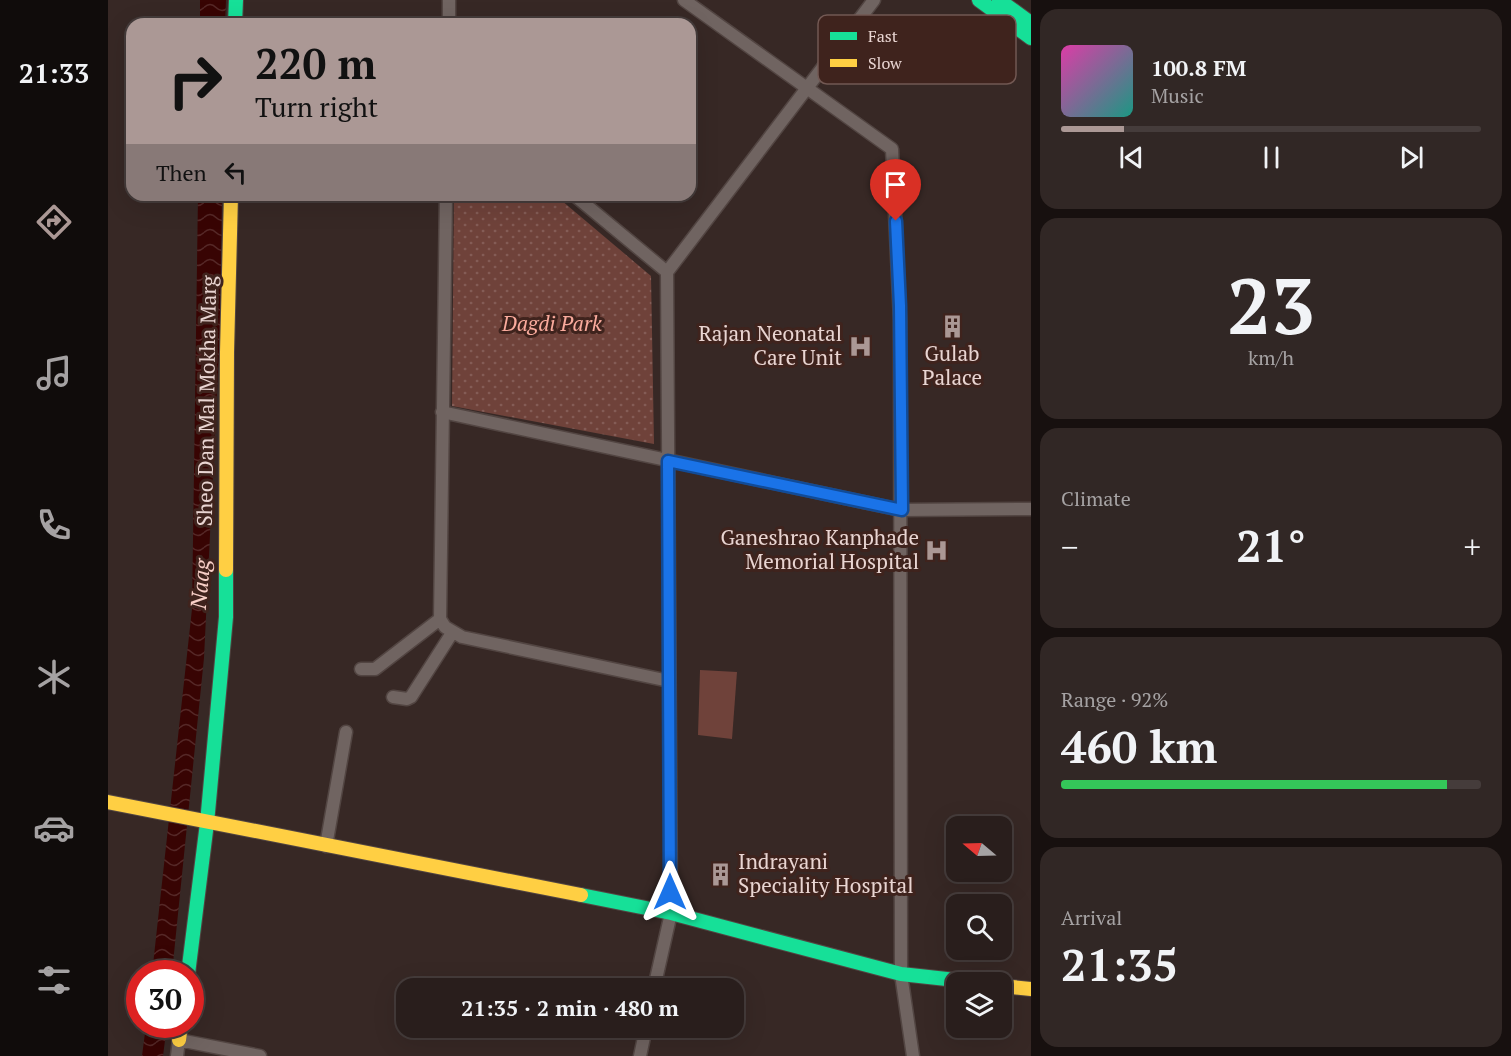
<!DOCTYPE html>
<html lang="en">
<head>
<meta charset="utf-8">
<style>
  body { margin:0; font-family:"PT Serif",serif; background:#312725; color:#f1f3f6; height:100vh; display:flex; flex-direction:column; font-size:22px; white-space:nowrap }
  * { box-sizing:border-box; margin:0 }
  p { font-size:20px; color:#a5a2a3 }
  .icon { flex:none; width:33px; height:33px; fill:none; stroke:currentColor; stroke-width:2; stroke-linecap:round; stroke-linejoin:round }
  .map { position:relative; flex:1; overflow:hidden }
  .sheet { display:flex; flex-direction:column; gap:9px; padding:9px; background:#17100f; width:480px }
  .sheet>* { flex:none }
  .hud { position:absolute; left:18px; top:18px; width:570px; height:183px; border-radius:18px; box-shadow:0 6px 24px #0002,0 0 0 2px #453c3b; background:#ab9895; color:#111; overflow:hidden }
  .needle { width:39px; rotate:289deg }
  .controls { position:absolute; left:838px; top:816px; display:grid; gap:12px }
  .controls a { display:grid; place-items:center; width:66px; height:66px; border-radius:12px; background:#291e1c; box-shadow:0 6px 24px #0002,0 0 0 2px #453c3b; font-size:30px }
  .speed { position:absolute; left:18px; top:960px; display:flex; gap:12px; font-size:30px; font-weight:700; text-align:center }
  .speed>* { display:grid; place-content:center; width:78px; height:78px; border-radius:50%; background:#291e1c; box-shadow:0 6px 24px #0002,0 0 0 2px #453c3b; line-height:1 }
  .speed .limit { border:9px solid #d22; background:#fff; color:#111 }
  .pin { position:absolute; display:grid; place-items:center; width:51px; height:51px; color:#fff; margin:-62px -26px; border-radius:50% 50% 50% 0; rotate:-45deg; box-shadow:0 0 6px #0007 }
  .pin .icon { rotate:45deg }
  .me { position:absolute; width:66px; margin:-33px; rotate:0deg; stroke-linejoin:round; filter:drop-shadow(0 0 4px #0008) }
  .turn { display:flex; align-items:center; gap:21px; height:126px; padding:0 30px; font-size:27px }
  .turn .icon { width:78px; height:78px; stroke-width:2.5 }
  .turn b { display:block; font-size:42px; line-height:51px }
  .then { display:flex; align-items:center; height:57px; padding:0 30px; background:#0003; gap:12px; font-size:22px }
  .big { font-size:45px; font-weight:700; line-height:1.1 }
  .sheet .widget { flex:1; display:flex; flex-direction:column; justify-content:center; gap:9px; min-width:0; padding:0 21px; border-radius:18px; background:#312725 }
  .sheet .dial { align-items:center; gap:0 }
  .dial b { font-size:78px; line-height:1 }
  .song { display:flex; align-items:center; gap:18px }
  .cover { width:72px; height:72px; border-radius:9px; background:linear-gradient(135deg,hsl(320 70% 55%),hsl(170 70% 35%)) }
  .played { height:6px; border-radius:3px; background:linear-gradient(90deg,#ab9895 15%,#453c3b 15%) }
  .keys { display:flex; justify-content:space-around; direction:ltr }
  .heat { display:flex; justify-content:space-between; align-items:center; font-size:33px; direction:ltr }
  .charge { height:9px; border-radius:4px; background:linear-gradient(90deg,#34c759 92%,#453c3b 0) }
  .trip { position:absolute; left:288px; top:978px; width:348px; height:60px; border-radius:18px; background:#291e1c; box-shadow:0 6px 24px #0002,0 0 0 2px #453c3b; font-weight:700; line-height:60px; text-align:center }
  main { display:flex; flex:1; min-height:0 }
  .menu { display:flex; flex-direction:column; width:108px; justify-content:space-around; align-items:center; background:#100c0b; color:#a5a2a3 }
  .menu .icon { width:42px; height:42px }
  .menu .on { color:#ab9895 }
  .menu b { font-size:27px; color:#f1f3f6 }
  .map>svg:first-child { display:block }
  .green { fill:url(#green-dots) }
  .pitch { fill:#6f423a }
  .water { fill:url(#water-waves) }
  .lines { fill:none; stroke-linecap:round; stroke-linejoin:round }
  .street-casing { stroke:#524542; stroke-width:15 }
  .fast-casing { stroke:#524542; stroke-width:16 }
  .slow-casing { stroke:#524542; stroke-width:16 }
  .street { stroke:#706461; stroke-width:12 }
  .fast { stroke:#16e098; stroke-width:14 }
  .slow { stroke:#ffcf43; stroke-width:14 }
  .route-casing { stroke:#114b97; stroke-width:15 }
  .route { stroke:#1a73e8; stroke-width:10 }
  .labels { text-anchor:middle; stroke-width:6; stroke-linejoin:round; paint-order:stroke }
  .park-label { font-size:21px; font-style:italic; fill:#faab9d; stroke:#3f231d }
  .poi-label { font-size:21px; fill:#e9d5d2; stroke:#3f231d; text-anchor:end }
  .street-label { font-size:21px; fill:#e9d5d2; stroke:#3f231d }
  .water-label { font-size:22px; font-style:italic; fill:#f8cfc7; stroke:#3f231d }
  .key { fill:#3f231d; stroke:#725853; stroke-width:1.5 }
  .key-label { font-size:16px; fill:#e9d5d2 }
</style>
</head>
<body>
<main>
<nav class="menu">
<b>21:33</b>
<svg class="icon on" aria-label="directions" viewBox="0 0 24 24"><path d="M12 3l9 9-9 9-9-9zM9 14v-3h6M13 9l2 2-2 2"/></svg>
<svg class="icon" aria-label="music" viewBox="0 0 24 24"><path d="M9 18V5l10-2v13"/><circle cx="6" cy="18" r="3"/><circle cx="16" cy="16" r="3"/></svg>
<svg class="icon" aria-label="phone" viewBox="0 0 24 24"><path d="M5 4h4l2 5-3 2q2 4 5 5l2-3 5 2v4C11 20 4 13 5 4z"/></svg>
<svg class="icon" aria-label="climate" viewBox="0 0 24 24"><path d="M12 3v18M4 7l16 10M4 17L20 7"/></svg>
<svg class="icon" aria-label="car" viewBox="0 0 24 24"><path d="M5 17H2v-5l4-1 3-4h7l3 4 3 1v5h-3M9 17h6M6 11h13"/><circle cx="7" cy="17" r="2"/><circle cx="17" cy="17" r="2"/></svg>
<svg class="icon" aria-label="filters" viewBox="0 0 24 24"><path d="M4 7h16M4 17h16"/><circle cx="9" cy="7" r="2"/><circle cx="15" cy="17" r="2"/></svg>
</nav>
<div class="map">
<svg width="923" height="1056" viewBox="0 0 923 1056">
  <defs>
    <pattern id="green-dots" width="8" height="8" patternUnits="userSpaceOnUse" patternTransform="scale(1.5)"><rect width="8" height="8" fill="#6f423a"/><path d="M2 2h.1M6 6h.1" fill="none" stroke="#845c56" stroke-width="1.8" stroke-linecap="round"/></pattern>
    <pattern id="water-waves" width="16" height="10" patternUnits="userSpaceOnUse" patternTransform="scale(1.5)"><rect width="16" height="10" fill="#380403"/><path d="M0 5q4-4 8 0t8 0" fill="none" stroke="#552827"/></pattern>
  </defs>
  <rect width="100%" height="100%" fill="#372825"/>
  <path class="green" d="M346 195H447L543 276 546 444 344 406Z"/>
  <path class="pitch" d="M592 670 629 672 624 739 590 735Z"/>
  <path class="water" d="M92 0H118L117 24H92Z
    M90 195H114L112 329 96 658 64 973 44 974 84 609Z
    M38 1025H59L55 1056H34Z"/>
  <g class="lines">
    <defs>
      <path id="street" d="M576 0 784 149 792 320 793 974 805 1056
        M341 24V0
        M338 195 332 619 337 627 354 637 561 681
        M466 195 559 272 563 913 546 988
        M559 272 766 0
        M334 412 793 510 923 509
        M253 669H267L332 619
        M285 697 299 699 303 697 344 633
        M218 846 238 732
        M69 1056 71 1040 152 1056
        M532 1056 538 1028"/>
      <path id="fast" d="M871 0 923 38
        M891 0 923 23
        M127 24 128 0
        M473 895 563 913 793 974 866 982
        M80 974 99 823 118 617V570"/>
      <path id="slow" d="M118 570 119 352 123 195
        M0 802 473 895
        M894 986 923 989
        M71 1040 73 1024"/>
    </defs>
    <use href="#street" class="street-casing"/>
    <use href="#fast" class="fast-casing"/>
    <use href="#slow" class="slow-casing"/>
    <use href="#street" class="street"/>
    <use href="#fast" class="fast"/>
    <use href="#slow" class="slow"/>
  </g>
  <g class="lines">
    <defs>
      <path id="route" d="M562 892 560 461 794 510 792 306 788 221"/>
    </defs>
    <use href="#route" class="route-casing"/>
    <use href="#route" class="route"/>
  </g>
  <defs>
    <symbol id="building-bare" viewBox="-9 -9 18 18"><path d="M-4-6H4V6H1V3H-1V6H-4ZM-2.5-4.3h1.7v1.8h-1.7ZM.8-4.3h1.7v1.8H.8ZM-2.5-1h1.7V.8h-1.7ZM.8-1h1.7V.8H.8Z" fill="#ab9895" stroke="#3f231d" stroke-width="2.5" paint-order="stroke"/></symbol>
    <symbol id="hospital-bare" viewBox="-9 -9 18 18"><path d="M-5-5h3v3.5h4V-5h3V5h-3V1.5h-4V5h-3Z" fill="#ab9895" stroke="#3f231d" stroke-width="2.5" paint-order="stroke"/></symbol>
  </defs>
  <g fill-rule="evenodd">
    <use href="#building-bare" x="828" y="310" width="33" height="33"/>
    <use href="#hospital-bare" x="736" y="330" width="33" height="33"/>
    <use href="#hospital-bare" x="812" y="534" width="33" height="33"/>
    <use href="#building-bare" x="596" y="858" width="33" height="33"/>
  </g>
  <g class="labels">
    <g class="park-label">
      <text x="444" y="331">Dagdi Park</text>
    </g>
    <g class="poi-label">
      <text x="734" y="341">Rajan Neonatal<tspan x="734" dy="24">Care Unit</tspan></text>
      <text x="844" y="361" text-anchor="middle">Gulab<tspan x="844" dy="24">Palace</tspan></text>
      <text x="811" y="545">Ganeshrao Kanphade<tspan x="811" dy="24">Memorial Hospital</tspan></text>
      <text x="630" y="869" text-anchor="start">Indrayani<tspan x="630" dy="24">Speciality Hospital</tspan></text>
    </g>
    <g class="street-label">
      <text transform="translate(99 401) rotate(-89)" y="7">Sheo Dan Mal Mokha Marg</text>
    </g>
    <g class="water-label">
      <text transform="translate(92 584) rotate(-85)" y="8">Naag</text>
    </g>
  </g>
  <rect x="710" y="15" width="198" height="69" rx="9" class="key"/>
  <rect x="722" y="32" width="27" height="8" fill="#16e098"/>
  <rect x="722" y="59" width="27" height="8" fill="#ffcf43"/>
  <g class="key-label">
    <text x="760" y="42">Fast</text>
    <text x="760" y="69">Slow</text>
  </g>
</svg>
<div class="controls">
<a><svg class="needle" viewBox="-14 -14 28 28"><path d="M0-13l5 13h-10z" fill="#e53935"/><path d="M0 13l5-13h-10z" fill="#a5a2a3"/></svg></a>
<a><svg class="icon" aria-label="search" viewBox="0 0 24 24"><circle cx="10" cy="10" r="6"/><path d="M15 15l6 6"/></svg></a>
<a><svg class="icon" aria-label="layers" viewBox="0 0 24 24"><path d="M12 4l9 5-9 5-9-5zM3 14l9 5 9-5"/></svg></a>
</div>
<div class="speed"><div class="limit">30</div></div>
<div class="pin" style="left:788px;top:221px;background:#d93025"><svg class="icon" aria-label="arrive" viewBox="0 0 24 24"><path d="M6 21V4h12l-3 4 3 4H6"/></svg></div>
<svg class="me" style="left:562px;top:892px" viewBox="-20 -20 40 40"><path d="M0-17L14 15 0 8-14 15z" fill="#1a73e8" stroke="#fff" stroke-width="4"/></svg>
<div class="trip">21:35 · 2 min · 480 m</div>
<div class="hud">
<div class="turn"><svg class="icon" aria-label="right" viewBox="0 0 24 24"><path d="M7 20v-9h11M14 6l5 5-5 5"/></svg><div><b>220 m</b>Turn right</div></div>
<div class="then">Then<svg class="icon" aria-label="left" viewBox="0 0 24 24"><path d="M17 20v-9H6M10 6l-5 5 5 5"/></svg></div>
</div>
</div>
<section class="sheet">
<div class="widget">
<div class="song"><i class="cover"></i><div><b>100.8 FM</b><p>Music</p></div></div>
<div class="played"></div>
<div class="keys"><svg class="icon" aria-label="previous" viewBox="0 0 24 24"><path d="M18 5L8 12l10 7zM5 5v14"/></svg><svg class="icon" aria-label="pause" viewBox="0 0 24 24"><path d="M8 5v14M16 5v14"/></svg><svg class="icon" aria-label="next" viewBox="0 0 24 24"><path d="M6 5l10 7-10 7zM19 5v14"/></svg></div>
</div>
<div class="widget dial"><b>23</b><p>km/h</p></div>
<div class="widget"><p>Climate</p>
<div class="heat"><a>−</a><b class="big">21°</b><a>+</a></div>
</div>
<div class="widget"><p>Range · 92%</p><b class="big">460 km</b><div class="charge"></div></div>
<div class="widget"><p>Arrival</p><b class="big">21:35</b></div>
</section>
</main>
</body>
</html>
